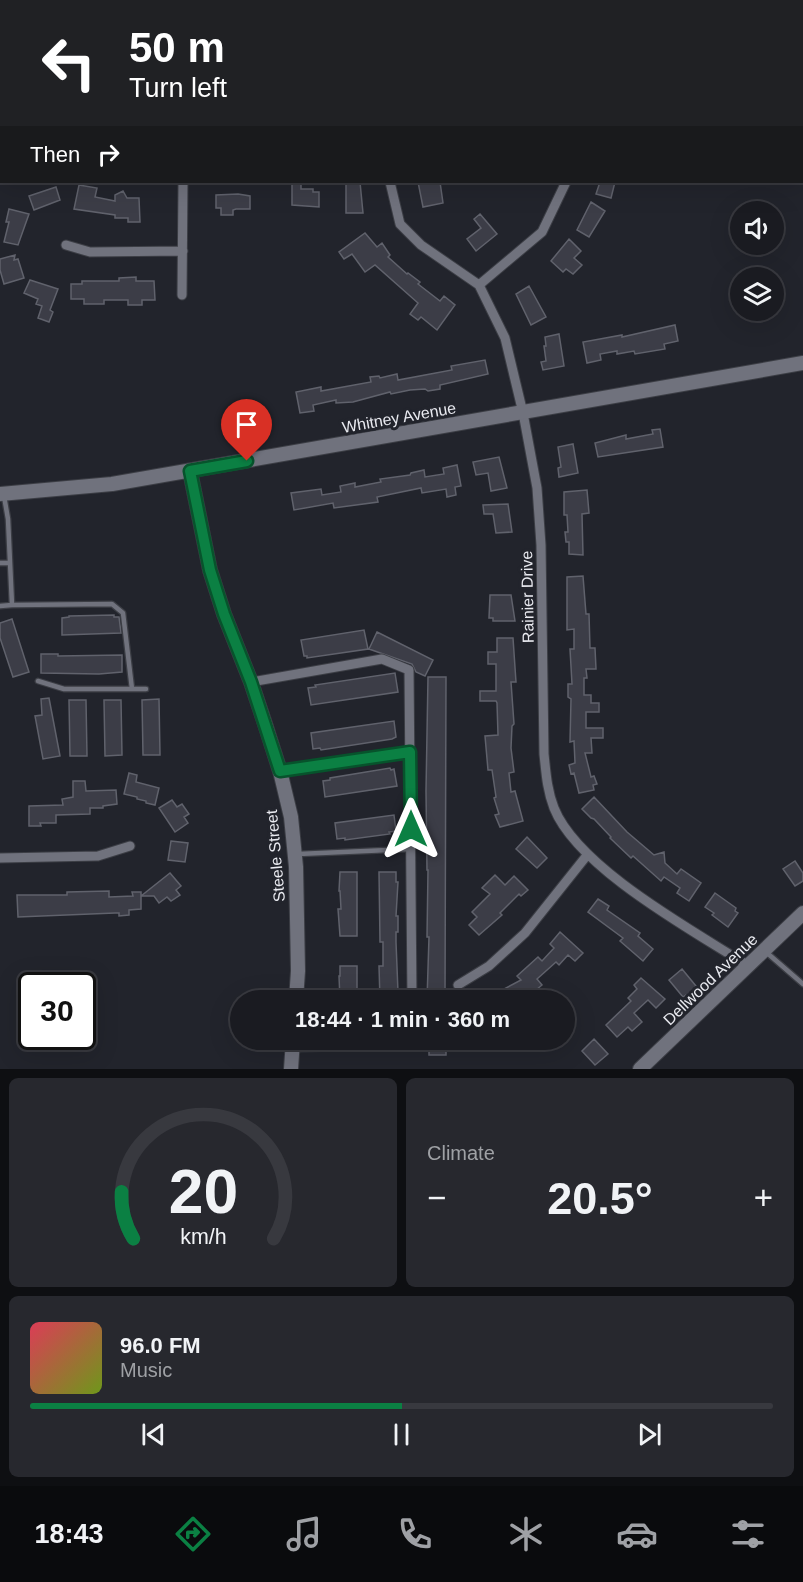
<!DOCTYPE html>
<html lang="en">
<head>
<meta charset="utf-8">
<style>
  body { margin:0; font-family:Helvetica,sans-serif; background:#27282e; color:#f1f3f6; height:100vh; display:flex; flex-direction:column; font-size:22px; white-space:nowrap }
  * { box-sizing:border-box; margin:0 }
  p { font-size:20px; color:#9fa1a5 }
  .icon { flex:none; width:33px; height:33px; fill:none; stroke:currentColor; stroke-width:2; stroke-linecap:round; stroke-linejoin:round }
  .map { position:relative; height:1069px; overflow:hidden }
  .details { display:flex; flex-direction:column; gap:9px; padding:9px; background:#0e0f12; flex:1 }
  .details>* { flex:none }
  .hud { position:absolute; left:0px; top:0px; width:804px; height:183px; box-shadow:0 6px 24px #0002,0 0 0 2px #38393f; background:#202124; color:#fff; overflow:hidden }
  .fabs { position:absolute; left:730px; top:201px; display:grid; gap:12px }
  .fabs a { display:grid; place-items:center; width:54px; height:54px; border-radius:50%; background:#1a1b21; box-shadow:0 6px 24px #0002,0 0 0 2px #38393f; font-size:30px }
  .speed { position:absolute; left:18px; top:972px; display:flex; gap:12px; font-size:30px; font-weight:700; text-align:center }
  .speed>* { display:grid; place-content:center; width:78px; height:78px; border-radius:50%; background:#1a1b21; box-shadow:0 6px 24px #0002,0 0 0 2px #38393f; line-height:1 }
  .speed .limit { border:3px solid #111; border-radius:9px; background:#fff; color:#111 }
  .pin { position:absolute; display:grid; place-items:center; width:51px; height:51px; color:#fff; margin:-62px -26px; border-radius:50% 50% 50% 0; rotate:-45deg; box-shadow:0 0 6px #0007 }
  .pin .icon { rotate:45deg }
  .me { position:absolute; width:66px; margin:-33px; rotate:0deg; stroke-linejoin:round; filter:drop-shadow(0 0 4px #0008) }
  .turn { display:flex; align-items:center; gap:21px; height:126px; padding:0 30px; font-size:27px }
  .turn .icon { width:78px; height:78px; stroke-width:2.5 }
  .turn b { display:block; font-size:42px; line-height:51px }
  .then { display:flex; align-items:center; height:57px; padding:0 30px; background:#0003; gap:12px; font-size:22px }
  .big { font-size:45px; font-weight:600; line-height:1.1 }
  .details .tile { flex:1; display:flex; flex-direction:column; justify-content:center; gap:9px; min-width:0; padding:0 21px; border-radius:9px; background:#27282e }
  .details .dial { align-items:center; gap:0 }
  .dial svg { height:156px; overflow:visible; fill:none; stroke:#38393f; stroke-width:7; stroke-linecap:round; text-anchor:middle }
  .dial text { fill:#f1f3f6; stroke:none }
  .song { display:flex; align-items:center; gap:18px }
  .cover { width:72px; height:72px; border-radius:9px; background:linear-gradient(135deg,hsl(350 70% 55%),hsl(80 70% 35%)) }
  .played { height:6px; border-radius:3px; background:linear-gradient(90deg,#0b8043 50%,#38393f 50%) }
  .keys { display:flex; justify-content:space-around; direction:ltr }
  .heat { display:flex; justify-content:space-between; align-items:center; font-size:33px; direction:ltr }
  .details .tiles { flex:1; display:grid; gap:9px; grid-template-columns:1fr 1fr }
  .tile:last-child { grid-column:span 2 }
  .trip { position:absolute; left:230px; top:990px; width:345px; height:60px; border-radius:30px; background:#1a1b21; box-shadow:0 6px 24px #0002,0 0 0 2px #38393f; font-weight:600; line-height:60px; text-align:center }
  .tab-bar { display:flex; height:96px; justify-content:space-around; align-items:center; background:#0a0b0d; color:#9fa1a5 }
  .tab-bar .icon { width:42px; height:42px }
  .tab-bar .selected { color:#0b8043 }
  .tab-bar b { font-size:27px; color:#f1f3f6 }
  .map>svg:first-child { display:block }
  .building { fill:#3c3d47; stroke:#60626c; stroke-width:1.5 }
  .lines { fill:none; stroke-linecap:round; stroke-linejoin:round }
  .lane-casing { stroke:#3c3e45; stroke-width:7 }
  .street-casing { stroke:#3c3e45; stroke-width:11 }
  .secondary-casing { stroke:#3c3e45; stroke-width:16 }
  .lane { stroke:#70727d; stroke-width:4.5 }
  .street { stroke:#70727d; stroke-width:9 }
  .secondary { stroke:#70727d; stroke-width:14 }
  .route-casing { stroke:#07532c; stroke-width:15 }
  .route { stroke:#0b8043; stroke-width:10 }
  .labels { text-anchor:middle; stroke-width:6; stroke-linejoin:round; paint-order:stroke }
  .street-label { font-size:16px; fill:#e9eaf0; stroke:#22242c }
</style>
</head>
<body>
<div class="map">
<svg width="803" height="1069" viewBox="0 0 803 1069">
  <rect width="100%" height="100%" fill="#22242c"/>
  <path class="building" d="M346 182H360L363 213H346Z
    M418 182H440L443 203 423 207Z
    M600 182H615L611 198 596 194Z
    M292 183H301V189H313V192H319V207L292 205Z
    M79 185 97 188 95 197 115 201V195L123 191 127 198H139L140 222H128V218H115V215L74 209Z
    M56 187 60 200 34 210 29 196Z
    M238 194 250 196V209H236L233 210V215H221V208H216V195Z
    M591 202 605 211 589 237 577 230Z
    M9 209 29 214 18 245 4 242 9 222H6Z
    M480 214 497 234 476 251 467 239 481 228 474 219Z
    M365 233 377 247 382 243 390 255 388 257 407 274 408 273 420 282 418 284 440 301 444 296 455 305 437 330 421 317 418 320 410 314 418 303 375 265 365 272 352 254 344 259 339 252Z
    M569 239 581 251 574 258 582 265 573 274 566 269 563 272 551 261Z
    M15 255 14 260 18 259 24 278 4 284 0 270V259Z
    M136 277V281H154L155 300H142V305H128V300H104V304H84V299H71V284H82V281H119V278Z
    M30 280 58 289 50 310 53 312 49 322 38 318 42 306 36 304 38 299 24 293Z
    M529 286 546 317 531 325 516 294Z
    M675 325 678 341 664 344 665 349 635 354 634 351 617 354V351L600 354 601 360 587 363 583 342 622 335V337Z
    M559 334 564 366 543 370 541 362 546 361 544 346H546L545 337Z
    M485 360 488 374 440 385V389L428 391 425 389 410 390 391 394 390 392 353 402 336 403V400L313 405 314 411 300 413 296 392 321 387V391L371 382 370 377 379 376 380 378 397 374 398 380 452 370 451 366Z
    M660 429 663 447 598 457 595 443 626 435V439L653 434 652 430Z
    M573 444 578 473 559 477 558 468 561 467 558 447Z
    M499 457 507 488 491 491 488 473 476 475 473 462Z
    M457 465 461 486 455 487 456 495 447 497 446 489 422 493 421 488 377 497 378 502 334 508 333 503 294 510 291 493 321 489 322 495 341 492 340 486 355 483V487L381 482 380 479 410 475 411 473 424 470 425 477 444 474 443 468Z
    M587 490 589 513 582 514 583 555 569 554V542H566L565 532H568L567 515H564V492Z
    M508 504 512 532 496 533 493 514H484L483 505Z
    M583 576 586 614H589L590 648H595L596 669H586L587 678H584V695H591V703H599V712H586V728H603V738H591L592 753H585L591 777 594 776 597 784 593 785 594 790 579 793 574 773 571 774 569 765 575 763 574 741 570 742 571 699 568 697V684H572L570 649H574V629L567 630V577Z
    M490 595H511L515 621H493V618H489Z
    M114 615V617H119L121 633 62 635V618L69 617V616Z
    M12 619 29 672 13 677 0 638V623Z
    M364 630 368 649 307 658V656H304L301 640Z
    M377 632 433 660 425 676 416 672 412 664 369 649Z
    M497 638H513L516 682H511L514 724 512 726 511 748 514 772 509 773 511 792 515 791 523 821 500 827 495 815 499 814 494 798 496 797 492 770H488L485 736 498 735 497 703 496 701H480V691H496V664H488V652H497Z
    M41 654H58V656L122 655V672L99 674 41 673Z
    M395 673 398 692 311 705 308 688 316 687 315 685Z
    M428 677H446L445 1000H427L429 937H427L428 870H427L426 791Z
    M49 698 60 756 43 759 35 716 42 715 41 699Z
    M159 699 160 755H143L142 700Z
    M69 700H86L87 756H70Z
    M104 700H121L122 755 105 756Z
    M394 721 396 737 392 739 321 750 320 748 313 749 311 733Z
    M390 768 391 770 394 769 397 786 325 797 323 781 330 780V778Z
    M129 773 137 775 136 782 159 788 155 805 146 803V801L137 799V797L124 794Z
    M73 781H85L86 791 116 790 117 804 103 806V808H90V814L56 815V823H40L41 826H29V806L63 805 62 799 73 797Z
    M594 797 627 832 654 855 664 852 665 863 677 874 681 869 701 883 689 901 677 893 680 888 664 877 661 881 633 856 631 858 610 838 611 837 594 819 591 818 582 809Z
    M172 800 177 807 182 804 189 814 184 817 188 823 175 832 159 808Z
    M394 815 396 831 389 832 390 834 345 840V838L337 839 335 823Z
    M527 837 547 858 537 868 516 849Z
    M171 841 188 843 185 862 168 860Z
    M795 861 803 873V881L795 886 783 869Z
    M340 872H357V936H340L338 909H341L340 891H339Z
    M379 872H396V882H398L396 916H398V932H396V942L398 992H396V1000H380L379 966H383V942H380Z
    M170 873 181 886 176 890 180 895 171 901 167 897 159 903 154 896H141V909L129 910V915L119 916V913H115L18 917 17 895H67V892L109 891V897L133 896 132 892H141V896Z
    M495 875 505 885 514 876 528 890 521 896 519 894 500 913 502 915 479 935 469 925 477 917 472 912 490 894 482 888Z
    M715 893 736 908 735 911 738 913 728 927 712 915 714 913 705 907Z
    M598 899 609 906 607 910 640 933 638 936 653 949 643 961 620 941 623 938 588 912Z
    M560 932 583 953 575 961 568 955 559 965 556 962 537 979 542 985 524 1000H507L502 990 521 980 517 976 538 957 542 961 554 948 550 944Z
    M340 966H357V1000H340L339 976H340Z
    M682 969 696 986 695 987 697 990 688 997 686 995 683 997 669 980Z
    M641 978 665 999 656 1008 648 1000 634 1013 642 1022 632 1031 628 1027 617 1037 606 1025 631 1001 628 998 637 989 634 985Z
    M594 1039 608 1054 595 1065 582 1051Z
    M429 1040H446V1055H429Z"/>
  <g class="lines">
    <defs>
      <path id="lane" d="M0 563H10
        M12 605 112 604 123 613 132 689
        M0 606 12 605 8 519 4 496
        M38 681 64 689H146
        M282 770 410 752
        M298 854 411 849
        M766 952 803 984"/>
      <path id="street" d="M189 0V2
        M387 0V2
        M575 0V2
        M802 32H803
        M390 182 400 224 421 245 479 285 505 338 523 413 537 488 541 545 544 754C546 773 547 790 554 808 578 868 692 930 747 965
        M66 245 90 252 183 251
        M479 285 542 232 566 182
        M182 295 183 182
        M251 682 382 659 409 670 412 1000
        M0 858 98 856 130 846
        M458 985 489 966 525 933 588 854
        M293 1047 412 1045V1040"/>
      <path id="secondary" d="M190 471 210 570 224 614 251 682 266 727 280 771 291 817 296 867 298 971 296 1000
        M0 494 112 484 803 363
        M291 1069 293 1040
        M640 1069 803 913"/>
    </defs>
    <use href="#lane" class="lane-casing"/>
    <use href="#street" class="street-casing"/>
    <use href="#secondary" class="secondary-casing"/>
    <use href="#lane" class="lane"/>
    <use href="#street" class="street"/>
    <use href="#secondary" class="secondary"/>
  </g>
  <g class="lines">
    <defs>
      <path id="route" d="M247 461 190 471 210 570 224 614 251 682 280 771 410 752 411 829"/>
    </defs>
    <use href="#route" class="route-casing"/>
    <use href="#route" class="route"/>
  </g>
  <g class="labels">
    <g class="street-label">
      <text transform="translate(399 417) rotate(-10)" y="6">Whitney Avenue</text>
      <text transform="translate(527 597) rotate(-91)" y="6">Rainier Drive</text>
      <text transform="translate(275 856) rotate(-95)" y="6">Steele Street</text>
      <text transform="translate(710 979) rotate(-44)" y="6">Dellwood Avenue</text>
    </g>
  </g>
</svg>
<div class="fabs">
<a><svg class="icon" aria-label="sound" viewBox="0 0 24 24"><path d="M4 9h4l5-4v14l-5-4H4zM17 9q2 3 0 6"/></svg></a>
<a><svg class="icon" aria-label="layers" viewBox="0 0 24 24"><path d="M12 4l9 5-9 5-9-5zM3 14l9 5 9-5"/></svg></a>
</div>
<div class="speed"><div class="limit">30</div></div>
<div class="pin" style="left:247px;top:461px;background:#d93025"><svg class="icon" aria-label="arrive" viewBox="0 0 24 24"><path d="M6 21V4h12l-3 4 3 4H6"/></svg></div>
<svg class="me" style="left:411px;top:829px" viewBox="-20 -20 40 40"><path d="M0-17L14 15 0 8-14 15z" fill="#0b8043" stroke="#fff" stroke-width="4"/></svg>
<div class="trip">18:44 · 1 min · 360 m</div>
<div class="hud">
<div class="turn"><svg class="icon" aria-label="left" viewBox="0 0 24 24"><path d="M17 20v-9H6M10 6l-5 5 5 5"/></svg><div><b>50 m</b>Turn left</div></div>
<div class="then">Then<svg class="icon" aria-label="right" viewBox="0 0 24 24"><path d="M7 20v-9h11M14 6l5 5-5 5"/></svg></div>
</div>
</div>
<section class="details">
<div class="tiles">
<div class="tile dial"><svg viewBox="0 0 100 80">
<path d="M14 69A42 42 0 1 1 86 69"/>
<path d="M14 69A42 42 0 0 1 8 45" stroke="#0b8043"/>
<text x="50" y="56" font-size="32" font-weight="700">20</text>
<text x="50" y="72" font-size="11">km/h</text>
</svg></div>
<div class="tile"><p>Climate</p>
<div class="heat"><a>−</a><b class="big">20.5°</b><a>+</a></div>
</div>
<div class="tile">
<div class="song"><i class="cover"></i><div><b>96.0 FM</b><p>Music</p></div></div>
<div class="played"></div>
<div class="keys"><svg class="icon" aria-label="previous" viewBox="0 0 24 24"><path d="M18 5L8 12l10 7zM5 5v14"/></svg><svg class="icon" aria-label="pause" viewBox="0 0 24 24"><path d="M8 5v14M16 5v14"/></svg><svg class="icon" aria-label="next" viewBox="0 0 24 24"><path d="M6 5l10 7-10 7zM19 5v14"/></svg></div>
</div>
</div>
</section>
<nav class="tab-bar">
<b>18:43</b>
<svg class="icon selected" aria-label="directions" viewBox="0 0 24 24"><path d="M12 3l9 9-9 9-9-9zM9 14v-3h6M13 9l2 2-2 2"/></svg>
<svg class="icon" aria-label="music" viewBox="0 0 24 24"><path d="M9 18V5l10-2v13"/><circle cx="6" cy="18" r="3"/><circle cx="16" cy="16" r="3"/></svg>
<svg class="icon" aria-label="phone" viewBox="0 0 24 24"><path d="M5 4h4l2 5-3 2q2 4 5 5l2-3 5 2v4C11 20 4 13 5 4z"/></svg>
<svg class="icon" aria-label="climate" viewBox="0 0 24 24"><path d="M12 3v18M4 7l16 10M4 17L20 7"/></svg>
<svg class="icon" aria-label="car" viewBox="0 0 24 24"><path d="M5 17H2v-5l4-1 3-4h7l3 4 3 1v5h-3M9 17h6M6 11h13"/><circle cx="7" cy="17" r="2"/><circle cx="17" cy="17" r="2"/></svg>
<svg class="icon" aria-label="filters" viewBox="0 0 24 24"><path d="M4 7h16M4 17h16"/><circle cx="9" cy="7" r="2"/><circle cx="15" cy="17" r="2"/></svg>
</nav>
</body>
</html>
